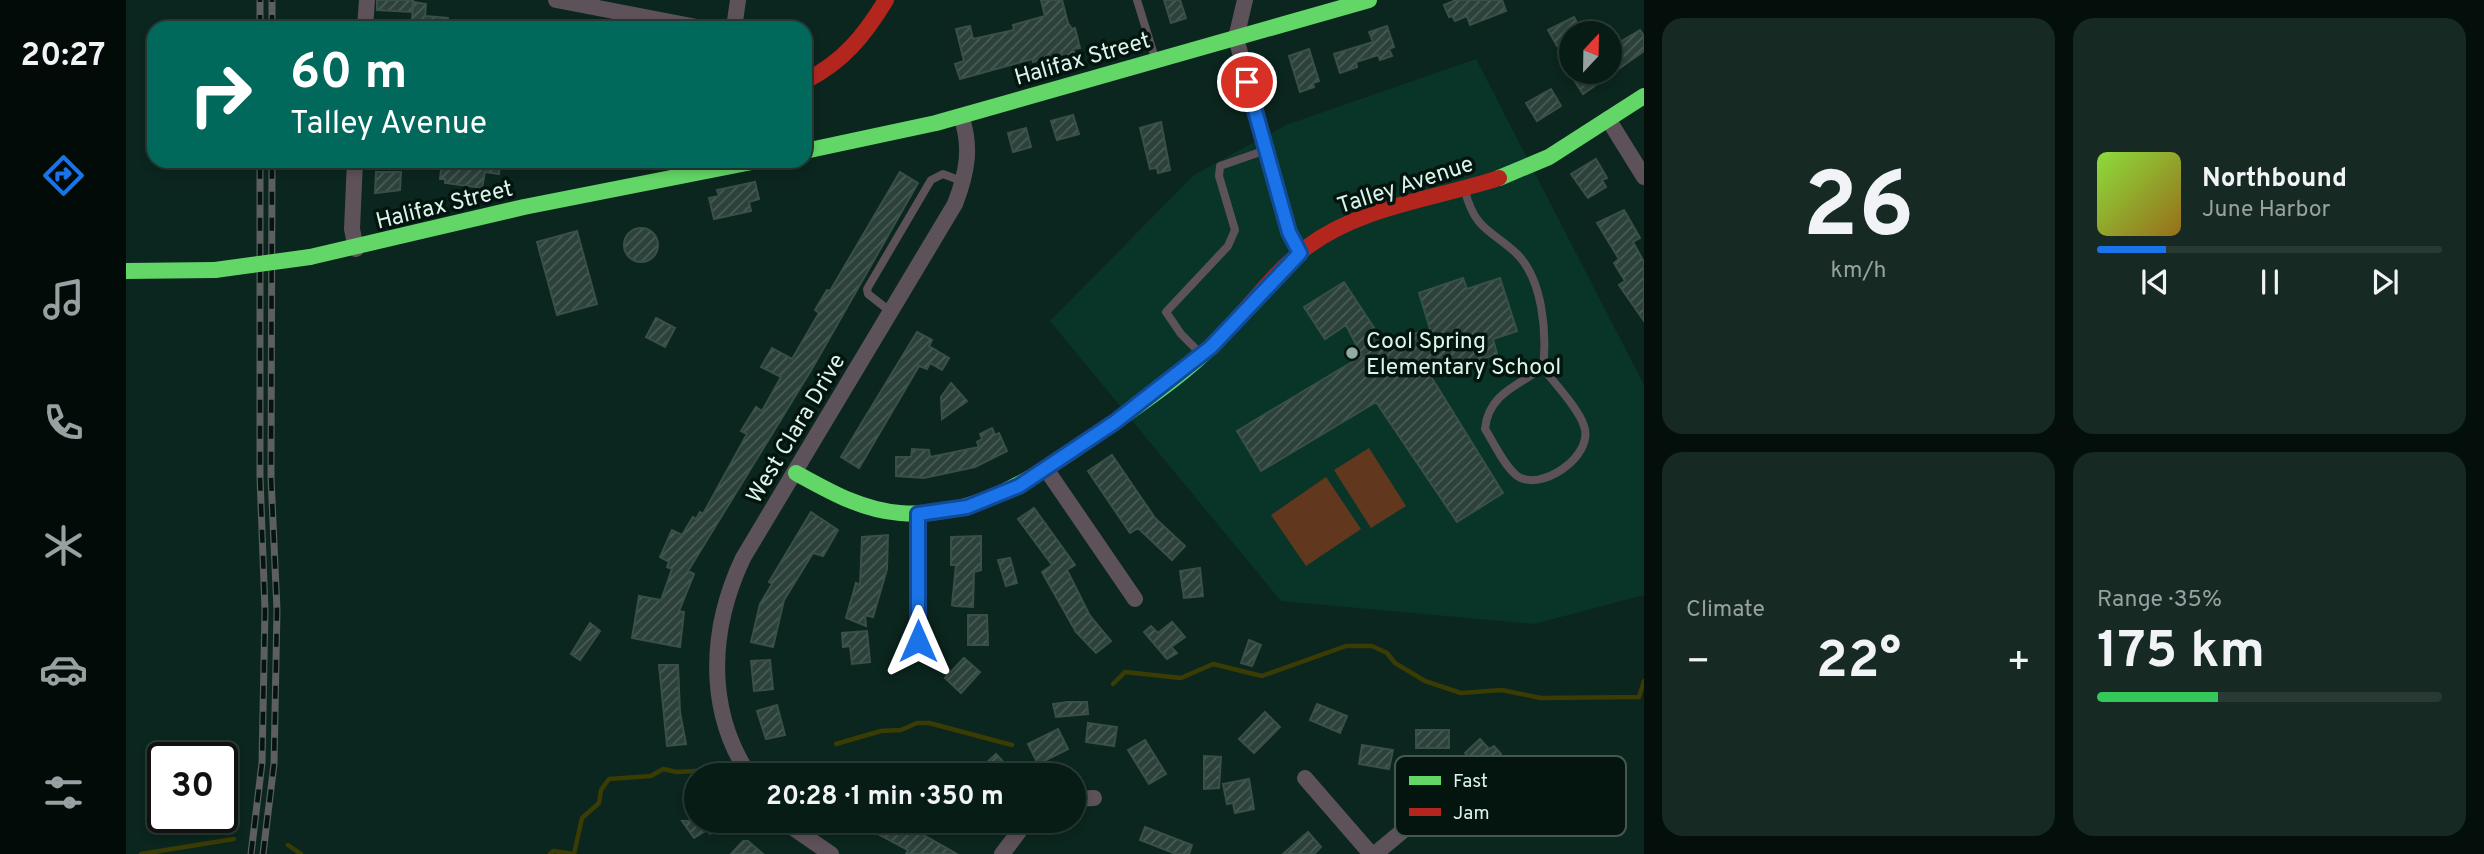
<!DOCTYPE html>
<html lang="en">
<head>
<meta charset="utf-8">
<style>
  body { margin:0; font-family:Overpass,sans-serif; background:#162923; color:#f1f3f6; height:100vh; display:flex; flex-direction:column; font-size:26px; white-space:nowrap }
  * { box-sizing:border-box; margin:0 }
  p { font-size:23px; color:#98a1a1 }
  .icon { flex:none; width:38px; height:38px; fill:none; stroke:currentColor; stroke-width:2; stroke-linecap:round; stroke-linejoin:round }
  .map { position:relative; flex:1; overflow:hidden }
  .drawer { display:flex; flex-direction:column; gap:18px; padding:18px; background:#040f0c; width:840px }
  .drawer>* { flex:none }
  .guide { position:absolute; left:21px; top:21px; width:665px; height:147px; border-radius:21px; box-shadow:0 4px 10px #0003,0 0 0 2px #293a35; background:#00695c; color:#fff; overflow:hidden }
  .needle { width:46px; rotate:22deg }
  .fabs { position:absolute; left:1433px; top:21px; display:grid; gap:14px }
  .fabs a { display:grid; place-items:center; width:63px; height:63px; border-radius:50%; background:#081c16; box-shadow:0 4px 10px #0003,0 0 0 2px #293a35; font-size:35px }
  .speed { position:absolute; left:21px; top:742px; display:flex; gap:14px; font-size:35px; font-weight:700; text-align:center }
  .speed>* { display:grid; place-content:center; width:91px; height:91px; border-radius:50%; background:#081c16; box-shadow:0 4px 10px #0003,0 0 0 2px #293a35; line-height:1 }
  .speed .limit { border:4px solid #111; border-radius:10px; background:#fff; color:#111 }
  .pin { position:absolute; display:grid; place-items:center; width:60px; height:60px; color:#fff; margin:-30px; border:4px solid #fff; border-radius:50%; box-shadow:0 2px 7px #0007 }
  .me { position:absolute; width:77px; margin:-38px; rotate:0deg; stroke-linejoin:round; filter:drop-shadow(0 0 5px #0008) }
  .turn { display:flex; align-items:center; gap:24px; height:147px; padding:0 28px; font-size:32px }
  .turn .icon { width:91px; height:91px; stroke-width:2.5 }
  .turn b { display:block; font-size:49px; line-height:60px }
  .big { font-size:52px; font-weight:700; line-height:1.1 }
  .drawer .tile { flex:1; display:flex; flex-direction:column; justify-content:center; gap:10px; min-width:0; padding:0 24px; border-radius:21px; background:#162923 }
  .drawer .dial { align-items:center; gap:0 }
  .dial b { font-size:91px; line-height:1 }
  .song { display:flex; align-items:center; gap:21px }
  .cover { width:84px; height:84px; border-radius:10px; background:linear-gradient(135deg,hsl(90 70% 55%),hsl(40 70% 35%)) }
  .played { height:7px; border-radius:4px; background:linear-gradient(90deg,#1a73e8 20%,#293a35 20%) }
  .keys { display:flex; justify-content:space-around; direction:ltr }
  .heat { display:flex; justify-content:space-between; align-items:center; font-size:38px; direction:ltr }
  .charge { height:10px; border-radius:5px; background:linear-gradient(90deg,#34c759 35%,#293a35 0) }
  .drawer .tiles { flex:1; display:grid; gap:18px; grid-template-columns:repeat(2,1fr) }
  .trip { position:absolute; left:558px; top:763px; width:402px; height:70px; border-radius:35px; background:#081c16; box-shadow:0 4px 10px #0003,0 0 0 2px #293a35; font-weight:700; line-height:70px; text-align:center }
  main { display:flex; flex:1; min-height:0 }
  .tab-bar { display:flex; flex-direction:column; width:126px; justify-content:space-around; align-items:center; background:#030b09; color:#98a1a1 }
  .tab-bar .icon { width:49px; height:49px }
  .tab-bar .selected { color:#1a73e8 }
  .tab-bar b { font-size:32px; color:#f1f3f6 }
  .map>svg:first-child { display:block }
  .built { fill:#093528 }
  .green { fill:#61371e }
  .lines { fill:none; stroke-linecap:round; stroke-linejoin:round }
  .stream { stroke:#3b3c04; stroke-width:4.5 }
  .building { fill:url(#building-hatch); stroke:#3a4f48; stroke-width:2 }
  .lane { stroke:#5e525a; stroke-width:8 }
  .street { stroke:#5e525a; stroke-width:16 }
  .fast { stroke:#63d668; stroke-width:16 }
  .jam { stroke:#b3261e; stroke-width:16 }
  .rail-casing { stroke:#5c5e5f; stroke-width:7 }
  .rail { stroke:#03150e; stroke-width:4.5; stroke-dasharray:13; stroke-linecap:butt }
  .fast-bridge { stroke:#63d668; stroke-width:16 }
  .route-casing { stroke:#114b97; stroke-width:18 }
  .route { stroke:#1a73e8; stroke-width:12 }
  .poi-dot { fill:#93aca2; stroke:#03150e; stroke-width:2.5 }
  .labels { text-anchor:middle; stroke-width:7; stroke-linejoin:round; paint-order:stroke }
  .street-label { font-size:23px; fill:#dcf4e9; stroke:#03150e }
  .poi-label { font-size:23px; fill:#dcf4e9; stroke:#03150e; text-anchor:start }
  .key { fill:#03150e; stroke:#445850; stroke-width:2 }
  .key-label { font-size:19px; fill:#dcf4e9 }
</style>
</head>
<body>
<main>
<nav class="tab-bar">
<b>20:27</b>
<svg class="icon selected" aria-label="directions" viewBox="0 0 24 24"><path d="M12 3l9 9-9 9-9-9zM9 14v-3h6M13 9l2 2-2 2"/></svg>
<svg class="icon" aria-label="music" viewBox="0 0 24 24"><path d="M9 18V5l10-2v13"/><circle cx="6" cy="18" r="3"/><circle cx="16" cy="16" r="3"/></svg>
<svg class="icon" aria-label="phone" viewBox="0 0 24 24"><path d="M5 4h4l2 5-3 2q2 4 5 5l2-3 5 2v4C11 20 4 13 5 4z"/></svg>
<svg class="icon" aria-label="climate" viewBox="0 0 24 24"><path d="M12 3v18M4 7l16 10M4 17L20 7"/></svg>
<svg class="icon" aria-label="car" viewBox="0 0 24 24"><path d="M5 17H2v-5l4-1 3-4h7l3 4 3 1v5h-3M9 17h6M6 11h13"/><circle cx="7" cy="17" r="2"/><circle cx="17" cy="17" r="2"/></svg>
<svg class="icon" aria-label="filters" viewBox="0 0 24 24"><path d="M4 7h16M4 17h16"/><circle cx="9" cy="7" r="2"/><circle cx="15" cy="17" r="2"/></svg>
</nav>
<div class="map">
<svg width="1518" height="854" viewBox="0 0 1518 854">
  <defs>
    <pattern id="building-hatch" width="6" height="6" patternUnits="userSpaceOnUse" patternTransform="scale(1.75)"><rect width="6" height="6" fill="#2c413a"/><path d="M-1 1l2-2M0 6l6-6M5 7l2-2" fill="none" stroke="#4a5d56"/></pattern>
  </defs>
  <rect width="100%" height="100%" fill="#0b261e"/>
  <path class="built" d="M1350 59 1518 385V595L1408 624 1155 601 924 321 1068 175 1160 125Z"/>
  <path class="green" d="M1243 448 1280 506 1245 528 1208 470Z
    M1200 477 1235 529 1180 566 1145 515Z"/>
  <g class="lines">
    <path class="stream" d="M987 684 999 672 1055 678 1087 664 1136 676 1220 646H1246L1261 653 1269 663 1299 681 1335 693 1376 690 1415 698 1513 697 1518 681
      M710 744 755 731 775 730 791 723H803L886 745
      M162 845 175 854
      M15 854 108 839
      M424 854 427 851 448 854 456 818 473 803 475 790 483 779 525 776 537 769 551 772 588 770"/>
  </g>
  <path class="building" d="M251 0H287L286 12 251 10Z
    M915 0H936L942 23 946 29 949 28 954 48 947 49 949 55 937 59 936 53 907 62 906 59 834 79 829 64 838 61 830 29 844 26 847 39 888 30 887 25 919 16Z
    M1038 0H1054L1060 18 1045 23Z
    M1330 0H1376L1380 11 1344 25 1341 16 1329 21 1326 16 1323 17 1318 5Z
    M288 2 300 4 299 16 322 18 320 28 285 25Z
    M1448 17 1456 33H1446V39L1431 46 1422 30Z
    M1261 26 1268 47 1263 49 1266 56 1254 60 1252 55 1230 62 1231 67 1214 73 1208 54 1247 42 1243 32Z
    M1514 30 1518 36V51L1457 94 1443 72H1484V48Z
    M1183 49 1193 81 1187 83 1188 87 1174 92 1163 56Z
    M1425 89 1435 106 1411 121 1400 103Z
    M947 115 953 134 931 140 925 121Z
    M1035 122 1044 170 1032 173 1031 168 1024 169 1014 128Z
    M900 128 905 147 887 152 882 133Z
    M1470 159 1481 178 1476 180 1480 187 1462 198 1445 174Z
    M316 161H374L373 174 359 172 356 188 319 183V179H314Z
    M250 172H275L274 190 249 193Z
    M774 172 792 183 687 367 562 571 568 574 553 611 558 612 554 647 506 638 513 596 535 600 546 569 541 567 543 562 534 557 546 530 556 535 567 517 570 519 574 512 577 514 621 434 615 431 630 407 636 411 655 377 635 367 646 348 666 359 693 313 689 310 701 290 704 291Z
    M629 182 633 199 623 202 625 211 588 219 583 198 593 196 591 190Z
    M1498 210 1514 238 1507 242 1518 262V321L1493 285 1499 281 1488 263 1493 259 1471 223Z
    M498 245a17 17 0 1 1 34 0a17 17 0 1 1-34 0Z
    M451 231 471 304 431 315 411 242Z
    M1337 278 1341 289 1374 278 1391 331 1367 339 1371 354 1304 375 1377 493 1331 522 1250 402 1135 471 1111 431 1236 356 1220 325 1199 339 1178 307 1218 282 1258 343 1304 329 1293 293Z
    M530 318 549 328 539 347 520 337Z
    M791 332 806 340 803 346 823 358 816 370 804 363 801 369 793 366 733 468 715 457Z
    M825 383 841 401 816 419 815 397Z
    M866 428 869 435 873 433 881 451 849 467 798 478 770 476V457H785L786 449 803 450 804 457 853 447 851 442 856 439 854 434Z
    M986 455 1029 518 1059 546 1046 560 1012 528 1004 533 962 471Z
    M908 508 949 565 941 570 964 616 985 641 970 653 950 632 916 572 926 565 892 519Z
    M685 512 712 530 697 556 687 553 658 600 647 647 625 642 634 604 646 584 643 582Z
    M762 535 761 569 747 617 739 615 740 626 720 618 730 583 734 585 736 537Z
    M855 536V570L848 572 847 607 829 606 826 605 830 565H825V537Z
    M884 558 891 583 880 586 872 560Z
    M1074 568 1077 596 1058 598 1054 571Z
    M842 615H861L862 645H842Z
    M1046 622 1059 637 1045 647 1051 653 1041 659 1018 632 1025 626 1032 633Z
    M464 623 474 631 454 660 445 654Z
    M741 631 744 662 726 664 724 646 717 647 716 633Z
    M1123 640 1135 645 1126 666 1115 663Z
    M838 658 854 672 835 693 819 678Z
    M644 660 647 689 628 691 625 661Z
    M533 665H552L554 712 560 744 541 746Z
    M942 702H961L962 714 930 717 927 704Z
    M1191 704 1221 716 1214 733 1184 720Z
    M651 705 659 735 640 739 631 711Z
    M1139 712 1154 727 1128 753 1113 739Z
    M962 723 991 727 988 746 960 742Z
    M932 729 942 749 912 764 902 744Z
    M1290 730H1323V748H1290Z
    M1354 739 1363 749 1368 746 1375 754 1370 759 1378 768 1362 781 1339 753Z
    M1019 740 1040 774 1023 784 1002 750Z
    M1236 745 1267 750 1263 769 1233 764Z
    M870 754 881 766 868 775 858 765Z
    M1078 756 1095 757 1093 788 1078 789Z
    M1123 779 1128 809 1109 813 1107 803 1101 804 1097 784Z
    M556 821H604L584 834 581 830 568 838Z
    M728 821H782L780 825 831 854H780L782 850Z
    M1019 827 1066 845 1063 854H1050L1014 840Z
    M1182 832 1195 847 1188 854H1157Z
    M617 841H622L637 854H605Z"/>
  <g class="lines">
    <path class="lane" d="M1011 0 1029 58
      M1339 191C1349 230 1365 230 1390 253 1417 279 1421 333 1417 368 1390 386 1362 395 1359 429 1368 443 1377 464 1390 475 1413 494 1469 456 1458 426 1453 409 1428 383 1417 368
      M765 312 742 294 741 289 805 180 817 174 838 182
      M1074 353 1055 334 1040 312 1102 246 1109 230 1093 176 1094 166 1140 150"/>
    <path class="street" d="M430 0 576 28
      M1119 0 1110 38 1163 232 1174 252
      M239 28 241 0
      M608 28 612 0
      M1482 119 1518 177
      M229 161 226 229 230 249
      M920 469 1009 599
      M792 641V514
      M623 775C579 708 584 628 617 558L829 204C841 173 846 147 835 116
      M1179 778 1245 854
      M948 799 968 798
      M657 821 705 854
      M876 854 901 821
      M1249 854 1309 804"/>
    <path class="fast" d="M679 151 810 123 1243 0
      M1373 178 1423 157 1518 96
      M184 257 398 207 631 161
      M0 271 89 270
      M670 473C703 491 735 510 774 513 853 520 920 469 982 427 1020 400 1059 374 1091 341"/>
    <path class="jam" d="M679 81C717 62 738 36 760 0
      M1091 341C1121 310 1146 274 1181 247 1236 206 1309 199 1373 178"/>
    <defs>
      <path id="rail" d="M134 28V0
        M146 28V0
        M125 854 136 763 139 610 134 477V161
        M137 854 148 764 151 610 145 477 146 161"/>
    </defs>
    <use href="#rail" class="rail-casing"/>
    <use href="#rail" class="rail"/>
    <path class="fast-bridge" d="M89 270 184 257"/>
  </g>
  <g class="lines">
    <defs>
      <path id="route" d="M792 641V514L841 507 893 486 989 422 1085 347 1174 253 1163 232 1121 82"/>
    </defs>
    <use href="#route" class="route-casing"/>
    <use href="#route" class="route"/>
  </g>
  <circle class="poi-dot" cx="1226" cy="353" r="7"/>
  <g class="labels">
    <g class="street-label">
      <text transform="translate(956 58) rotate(-16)" y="8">Halifax Street</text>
      <text transform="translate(1279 184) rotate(-18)" y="8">Talley Avenue</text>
      <text transform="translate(318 204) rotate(-14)" y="8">Halifax Street</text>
      <text transform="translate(669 428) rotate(-59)" y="8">West Clara Drive</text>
    </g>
    <g class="poi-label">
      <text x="1240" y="348">Cool Spring<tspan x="1240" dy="26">Elementary School</tspan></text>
    </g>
  </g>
  <rect x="1269" y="756" width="231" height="80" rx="10" class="key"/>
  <rect x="1283" y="776" width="32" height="9" fill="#63d668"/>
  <rect x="1283" y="808" width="32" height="8" fill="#b3261e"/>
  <g class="key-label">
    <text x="1327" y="787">Fast</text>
    <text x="1327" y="819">Jam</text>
  </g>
</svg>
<div class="fabs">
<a><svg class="needle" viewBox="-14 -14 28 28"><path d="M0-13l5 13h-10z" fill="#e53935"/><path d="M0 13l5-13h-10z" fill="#98a1a1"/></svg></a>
</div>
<div class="speed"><div class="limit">30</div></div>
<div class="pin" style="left:1121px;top:82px;background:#d93025"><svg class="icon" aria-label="arrive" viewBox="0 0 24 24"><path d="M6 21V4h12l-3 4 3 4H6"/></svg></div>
<svg class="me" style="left:792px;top:641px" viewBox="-20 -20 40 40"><path d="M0-17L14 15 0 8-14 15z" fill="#1a73e8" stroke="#fff" stroke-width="4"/></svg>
<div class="trip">20:28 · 1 min · 350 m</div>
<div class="guide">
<div class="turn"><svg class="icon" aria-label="right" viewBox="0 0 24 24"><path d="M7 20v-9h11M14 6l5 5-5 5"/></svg><div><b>60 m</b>Talley Avenue</div></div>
</div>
</div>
<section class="drawer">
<div class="tiles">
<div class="tile dial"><b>26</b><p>km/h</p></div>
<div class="tile">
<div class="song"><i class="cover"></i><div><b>Northbound</b><p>June Harbor</p></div></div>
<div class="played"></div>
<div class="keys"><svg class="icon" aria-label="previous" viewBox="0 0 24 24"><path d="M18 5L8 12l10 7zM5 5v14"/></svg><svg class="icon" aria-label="pause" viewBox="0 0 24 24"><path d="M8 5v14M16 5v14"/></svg><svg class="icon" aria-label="next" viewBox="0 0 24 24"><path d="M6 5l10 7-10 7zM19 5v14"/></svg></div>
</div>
<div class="tile"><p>Climate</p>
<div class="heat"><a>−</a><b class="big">22°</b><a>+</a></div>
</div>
<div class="tile"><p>Range · 35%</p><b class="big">175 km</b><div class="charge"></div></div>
</div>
</section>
</main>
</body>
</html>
